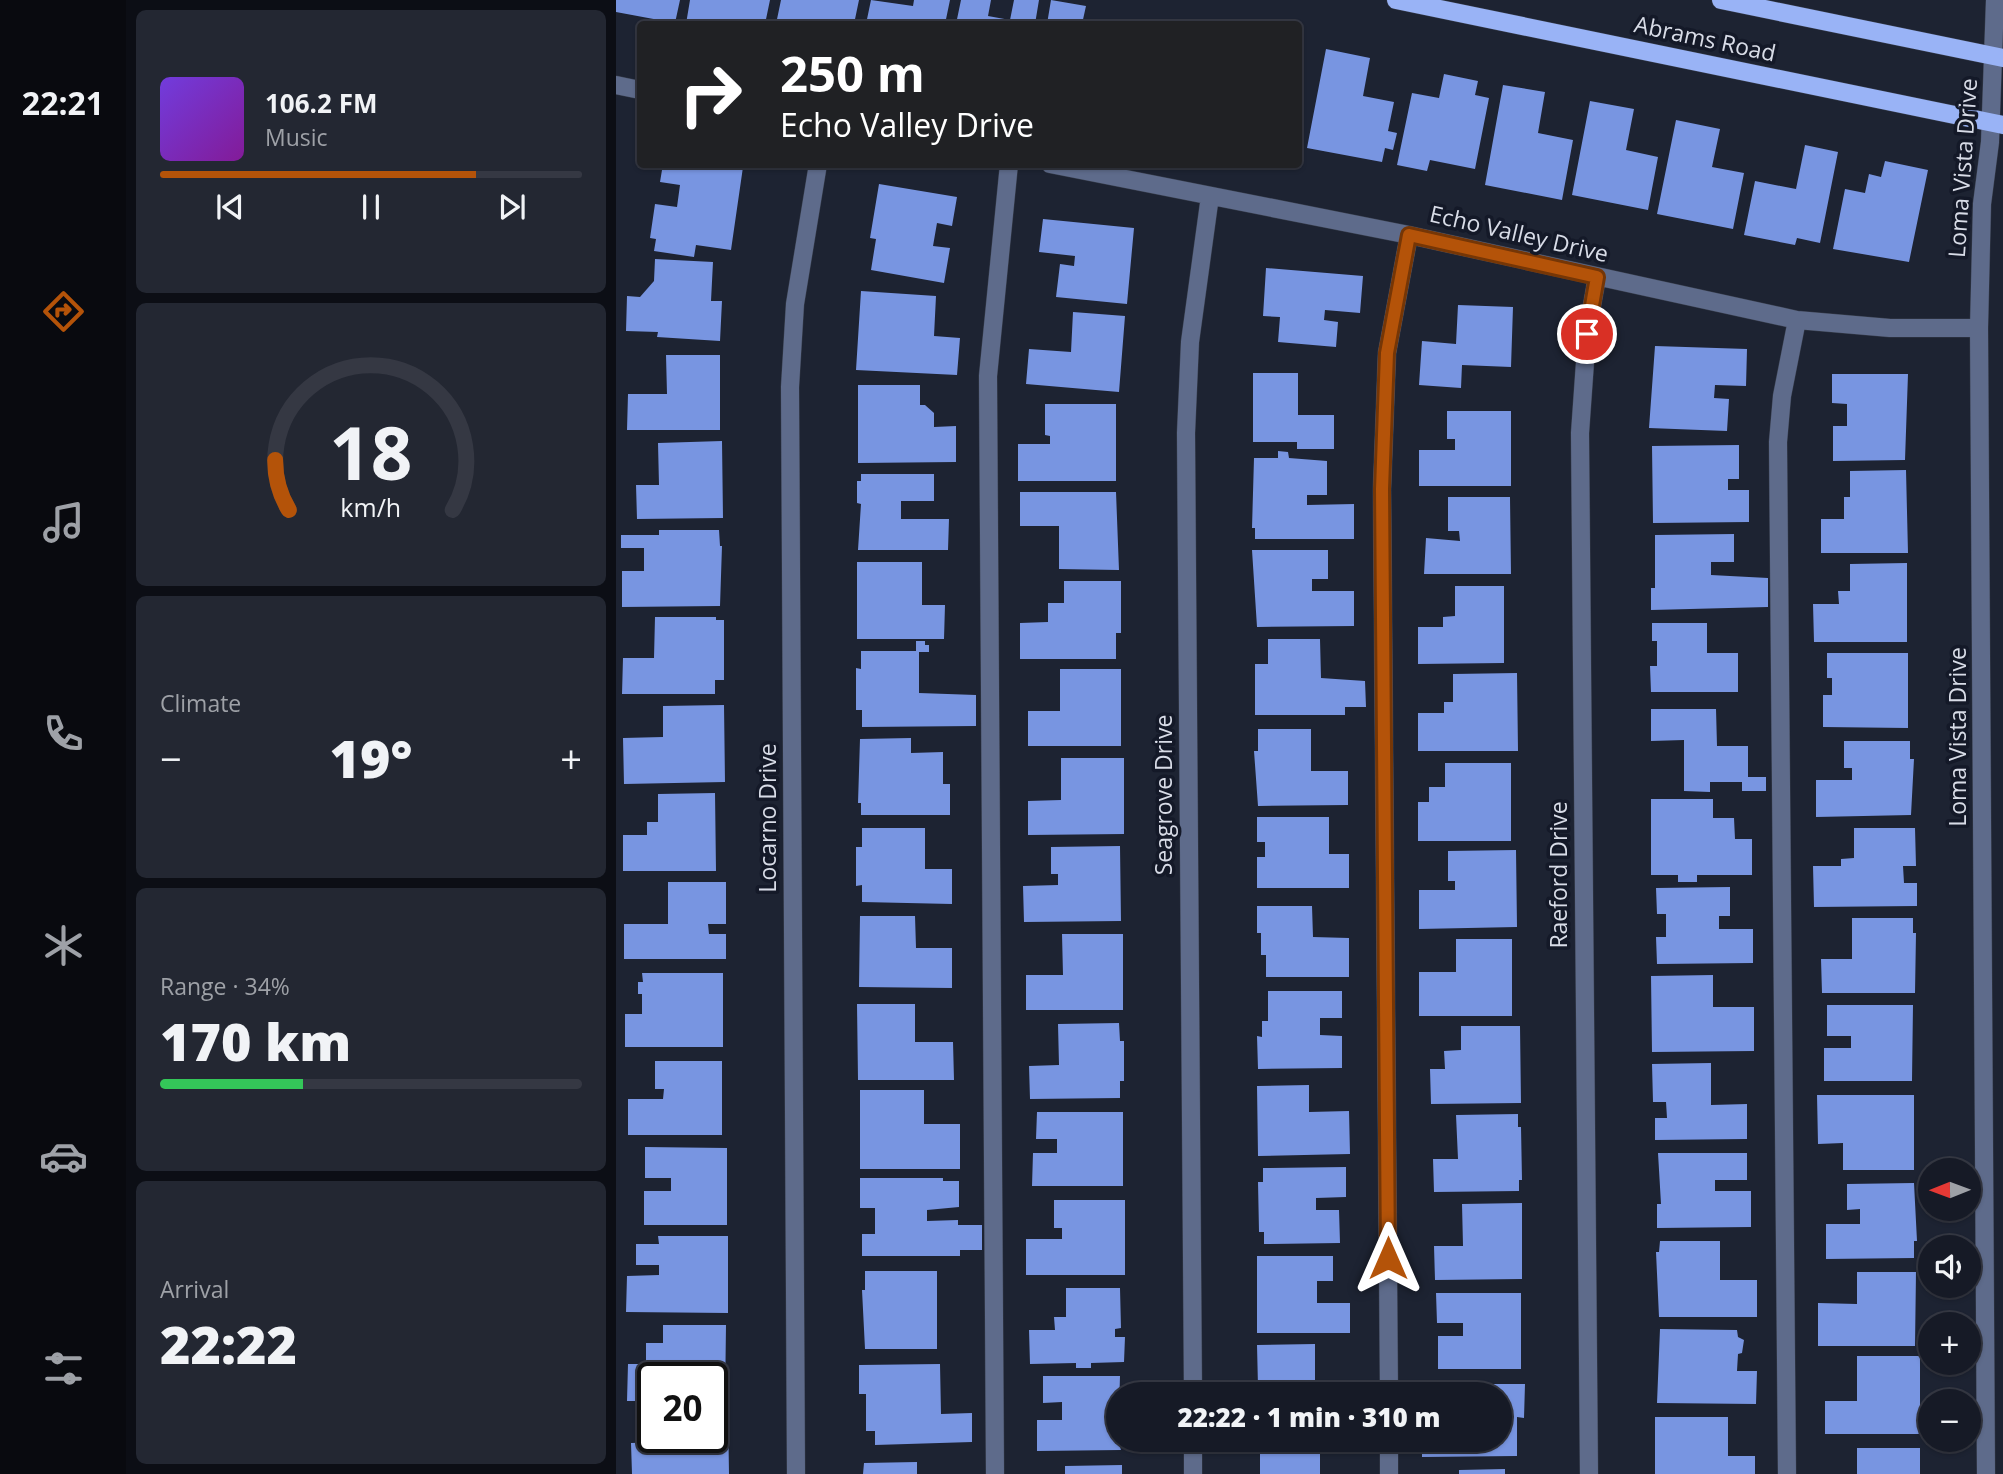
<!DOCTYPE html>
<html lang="en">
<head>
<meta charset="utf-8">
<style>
  body { margin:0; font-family:"Open Sans",sans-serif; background:#232732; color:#f1f3f6; height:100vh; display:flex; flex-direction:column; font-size:26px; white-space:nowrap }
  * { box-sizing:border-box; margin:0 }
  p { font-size:23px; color:#9ea1a7 }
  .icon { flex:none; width:38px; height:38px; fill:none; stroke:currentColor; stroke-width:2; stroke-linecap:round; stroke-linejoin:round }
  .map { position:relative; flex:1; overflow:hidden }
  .panel { display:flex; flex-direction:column; gap:10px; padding:10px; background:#0c0e15; width:490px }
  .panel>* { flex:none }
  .guide { position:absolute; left:21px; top:21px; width:665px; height:147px; border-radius:7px; box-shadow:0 2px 5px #0004,0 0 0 2px #353843; background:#202124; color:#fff; overflow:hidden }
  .needle { width:46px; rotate:269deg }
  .buttons { position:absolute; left:1302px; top:1158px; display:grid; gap:14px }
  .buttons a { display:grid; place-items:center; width:63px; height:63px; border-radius:50%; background:#161a26; box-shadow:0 2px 5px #0004,0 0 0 2px #353843; font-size:35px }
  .speed { position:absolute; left:21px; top:1362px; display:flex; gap:14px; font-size:35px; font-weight:700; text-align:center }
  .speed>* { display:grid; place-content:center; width:91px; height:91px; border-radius:50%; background:#161a26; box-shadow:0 2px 5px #0004,0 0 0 2px #353843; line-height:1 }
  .speed .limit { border:4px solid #111; border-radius:10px; background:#fff; color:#111 }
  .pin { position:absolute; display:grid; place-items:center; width:60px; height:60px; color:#fff; margin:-30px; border:4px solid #fff; border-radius:50%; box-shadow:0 2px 7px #0007 }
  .me { position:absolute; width:77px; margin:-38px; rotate:0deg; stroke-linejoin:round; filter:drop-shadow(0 0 5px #0008) }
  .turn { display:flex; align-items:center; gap:24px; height:147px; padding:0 28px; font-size:32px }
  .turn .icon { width:91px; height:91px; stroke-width:2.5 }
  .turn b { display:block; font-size:49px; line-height:60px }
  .big { font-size:52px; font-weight:800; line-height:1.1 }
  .panel .widget { flex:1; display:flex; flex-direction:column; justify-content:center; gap:10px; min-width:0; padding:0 24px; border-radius:10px; background:#232732 }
  .panel .dial { align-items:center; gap:0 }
  .dial svg { height:182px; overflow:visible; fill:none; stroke:#353843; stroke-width:7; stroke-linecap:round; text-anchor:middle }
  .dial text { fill:#f1f3f6; stroke:none }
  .song { display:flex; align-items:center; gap:21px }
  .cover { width:84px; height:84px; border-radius:10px; background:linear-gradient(135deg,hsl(260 70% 55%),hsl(290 70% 35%)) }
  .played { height:7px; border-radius:4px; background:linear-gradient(90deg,#b45309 75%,#353843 75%) }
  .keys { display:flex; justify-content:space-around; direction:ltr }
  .heat { display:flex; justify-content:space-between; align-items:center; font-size:38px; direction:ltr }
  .charge { height:10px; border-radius:5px; background:linear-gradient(90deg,#34c759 34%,#353843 0) }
  .trip { position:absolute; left:490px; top:1382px; width:406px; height:70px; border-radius:35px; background:#161a26; box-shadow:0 2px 5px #0004,0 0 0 2px #353843; font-weight:800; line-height:70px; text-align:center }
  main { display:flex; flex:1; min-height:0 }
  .tab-bar { display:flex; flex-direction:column; width:126px; justify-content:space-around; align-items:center; background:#090a0f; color:#9ea1a7 }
  .tab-bar .icon { width:49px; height:49px }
  .tab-bar .on { color:#b45309 }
  .tab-bar b { font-size:32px; color:#f1f3f6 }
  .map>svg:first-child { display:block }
  .building { fill:#7895e1 }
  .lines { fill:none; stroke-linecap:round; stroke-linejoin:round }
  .minor-casing { stroke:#373d4b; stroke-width:19 }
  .major-casing { stroke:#373d4b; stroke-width:19 }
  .minor { stroke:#5e6b8b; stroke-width:18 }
  .major { stroke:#99b3f6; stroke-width:18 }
  .route-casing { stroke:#753606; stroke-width:18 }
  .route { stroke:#b45309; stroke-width:12 }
  .labels { text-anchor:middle; stroke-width:7; stroke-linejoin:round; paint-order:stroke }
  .street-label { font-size:23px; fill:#d8dce7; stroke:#141928 }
</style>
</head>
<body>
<main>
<nav class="tab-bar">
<b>22:21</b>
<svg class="icon on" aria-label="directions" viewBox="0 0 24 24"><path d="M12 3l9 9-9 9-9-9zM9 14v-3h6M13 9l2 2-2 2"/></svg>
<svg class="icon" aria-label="music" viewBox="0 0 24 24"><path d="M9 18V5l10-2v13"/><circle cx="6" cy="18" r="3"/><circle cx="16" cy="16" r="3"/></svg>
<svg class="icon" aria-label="phone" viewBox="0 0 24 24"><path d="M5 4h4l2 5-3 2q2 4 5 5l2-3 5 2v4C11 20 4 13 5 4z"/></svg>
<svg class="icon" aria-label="climate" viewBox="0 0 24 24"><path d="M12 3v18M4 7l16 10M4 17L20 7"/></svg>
<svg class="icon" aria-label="car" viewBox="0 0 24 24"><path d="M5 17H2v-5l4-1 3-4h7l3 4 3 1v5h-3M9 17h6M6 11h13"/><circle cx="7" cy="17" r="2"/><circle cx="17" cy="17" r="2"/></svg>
<svg class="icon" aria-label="filters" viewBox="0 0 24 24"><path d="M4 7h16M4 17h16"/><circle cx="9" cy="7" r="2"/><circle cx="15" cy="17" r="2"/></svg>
</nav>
<section class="panel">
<div class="widget">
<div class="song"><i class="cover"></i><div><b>106.2 FM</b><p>Music</p></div></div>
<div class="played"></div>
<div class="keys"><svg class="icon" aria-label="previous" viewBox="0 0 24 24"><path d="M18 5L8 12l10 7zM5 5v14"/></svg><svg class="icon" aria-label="pause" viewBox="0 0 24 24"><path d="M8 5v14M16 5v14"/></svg><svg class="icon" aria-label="next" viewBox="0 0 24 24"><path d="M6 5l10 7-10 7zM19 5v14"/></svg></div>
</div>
<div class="widget dial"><svg viewBox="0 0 100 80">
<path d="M14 69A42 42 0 1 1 86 69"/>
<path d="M14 69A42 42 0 0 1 8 47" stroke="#b45309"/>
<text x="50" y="56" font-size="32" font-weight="700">18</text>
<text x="50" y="72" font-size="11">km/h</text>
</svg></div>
<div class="widget"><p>Climate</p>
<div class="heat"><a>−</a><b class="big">19°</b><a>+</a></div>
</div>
<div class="widget"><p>Range · 34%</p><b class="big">170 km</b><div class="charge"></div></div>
<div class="widget"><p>Arrival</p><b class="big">22:22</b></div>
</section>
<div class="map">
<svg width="1387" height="1474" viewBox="0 0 1387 1474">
  <rect width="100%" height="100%" fill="#1d2332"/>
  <path class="building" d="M0 0H64L59 23 0 12Z
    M74 0H154L149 24H70Z
    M165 0H243L238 24H160Z
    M255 0 297 6 298 0H334L329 24H250Z
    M345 0H375L372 16 394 20 398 0H423L419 24H340Z
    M435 0 470 6 466 24H431Z
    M710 49 754 58 747 96 778 102 772 131 781 133 777 150 769 148 766 162 691 148Z
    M828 74 862 81 859 95 873 98 859 169 814 160 811 171 781 165 796 93 823 98Z
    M887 85 929 92 922 133 957 140 946 200 869 185Z
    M974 101 1018 109 1010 150 1042 157 1032 210 956 195Z
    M1060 120 1104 129 1096 167 1128 173 1117 229 1041 214Z
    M1189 145 1222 152 1204 243 1181 238 1179 245 1128 235 1139 181 1180 189Z
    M1269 161 1312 170 1293 262 1217 249 1229 189 1249 193 1253 174 1265 177Z
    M47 164 127 167 115 250 80 245 78 257 38 251 40 239 34 238 39 204 61 207 64 185 44 182Z
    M263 184 341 197 336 226 321 223 317 246 334 248 328 283 255 270 260 239 254 238Z
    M427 219 518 228 511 304 440 297 444 264 458 266 459 256 423 252Z
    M39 259 97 262 95 301H106L104 341 41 337 42 332 10 331 11 296 24 297 38 281Z
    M650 268 747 276 744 313 709 310 708 320 722 322 720 347 662 342 664 317 647 316Z
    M245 291 320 296 318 336 344 338 341 375 240 370Z
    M842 305 897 307 895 367 846 365 845 388 803 385 806 341 840 344Z
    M457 312 509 316 503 392 410 384 413 349 455 352Z
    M1039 346 1131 349 1130 386 1099 385 1098 398 1113 399 1111 431 1033 428Z
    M50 355H104V430H11L12 394H51Z
    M637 373H682V415H718V449H681V442H637Z
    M1216 374H1292L1289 460 1217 461V426H1231V404L1216 403Z
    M242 385H304V405H309L318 413V427L340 426V462L242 463Z
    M429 404H500V481H402V444H434V436L429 435Z
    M831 411H895V486H803V450H839V439H831Z
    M106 441 107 518 21 519 20 485H43L42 443Z
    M1123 445V479H1112V490H1133V522L1037 523 1036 446Z
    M662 451 672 452 673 458 711 461V495H691V505L738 504V539H639V528H636L638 458H662Z
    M1290 470 1292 553H1205V519H1228V497H1234V471Z
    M245 474H318V501H285V519H333L332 550H242L245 504 241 503V481H245Z
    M404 492H500L503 570 443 569V526H404Z
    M832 497H894L895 574H808L810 538 844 541 843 531H832Z
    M43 530H103L104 546H106L104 606 6 607V571H28V548H5V535H43Z
    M1118 534V562H1095V575L1152 578V607L1035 610V588H1039V535Z
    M636 550H712V579H696V591H738V626L641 627Z
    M241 562H306V605H329L328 639H241Z
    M1291 563V642H1198L1197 604H1223L1222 591H1234V564Z
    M448 581H505V633H500V659H404V623L432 622V603H448Z
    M839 586H888V663L802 664V627H827V617L839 616Z
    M39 617H100V620H108V680H99V694H6L7 658H38Z
    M1036 623H1091V653H1122V692H1035L1034 666H1041V641H1036Z
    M652 639H704L705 678 749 681 750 707H729V715H639V664H652Z
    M300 641H309V645H313V652H303V693L360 695V726L246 727V710H240V668L245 669V651H300Z
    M1211 653H1292V728L1207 727V695H1216V678H1211Z
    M444 669H505V746H412V711H444Z
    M901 673 902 751H802V713H828V702H837V674Z
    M108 705 109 782 8 784 7 738 47 737V706Z
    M1035 709H1100L1101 746H1132V777H1150V791H1126V782H1094V792L1068 791V740L1035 741Z
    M642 729H695V771H732V805L642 806 638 751H642Z
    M295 738V753L327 752V784H334V815H245V803H242L244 739Z
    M1228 741H1294V759H1298L1295 815 1200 817V780H1236V768H1228Z
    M445 758H508V834L412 835V801L445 800Z
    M829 763H895V841H802V802H813V787H829Z
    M99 793 100 871H7V835H31V822H42V794Z
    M1035 799H1097V818H1118L1119 839H1136V875H1081V882H1062V875H1035Z
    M641 817H713V854H733V888H641V857H649V842H641Z
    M246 828H309V869H336V904L246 902V885L240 886V847H246Z
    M1238 828H1299L1300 866H1287L1288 883H1301V906L1198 907 1197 866H1225V859L1238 858Z
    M504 846 505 921 408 922 407 886 442 885V874H435V847Z
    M900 850 901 927 803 929V890H839V881H832V851Z
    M52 882H110V924H92L93 934H110V959H8V924H52Z
    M1114 887V916H1103V929H1137V963L1041 964 1040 937H1050V914H1041L1040 888Z
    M641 906H696L697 937 733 938V977H650V955H645V933H641Z
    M244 916H299L300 948H336V988L243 987Z
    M1236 918H1297V933H1300L1299 993H1206L1205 959H1236Z
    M446 934H507V1010H410V975H447Z
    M840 939H896V1016H803V972H840Z
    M26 973H107V1047H9V1014H26V994H22V982H27Z
    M1097 975V1007H1138V1051L1036 1052 1035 976Z
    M652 991H726V1018H704V1035L726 1036V1068L642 1069 641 1036 646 1037V1021H652Z
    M241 1004H299V1042H337L338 1080H242Z
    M1211 1005H1297L1296 1081H1208V1048H1235V1036H1211Z
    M503 1023 504 1041H508V1081H504V1098L414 1099 413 1066 443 1065 442 1024Z
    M845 1026H904L905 1103 815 1104 814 1069H829L828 1051 845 1050Z
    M39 1061H106V1135H12V1099H47L48 1089H39Z
    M1095 1063V1105L1131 1104V1139L1039 1140V1118H1051L1050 1102H1037L1036 1064Z
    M693 1085V1112L733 1111 734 1154 642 1156 641 1086Z
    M244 1090H308V1124H344V1169H244Z
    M1201 1095H1298V1170H1227V1143L1202 1144Z
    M421 1112H507V1186H416L417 1153H441V1139H420Z
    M902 1114V1127H905L906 1180H903V1191L818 1192 817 1159H842L840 1115Z
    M29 1147 111 1148V1225H28V1191H55V1178H29Z
    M1042 1153H1131V1180H1099V1191H1135V1227L1041 1228V1204H1045Z
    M730 1167V1197L700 1198V1210H723L724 1243 648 1244V1232H643L642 1182H647V1168Z
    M244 1178H327V1181H343V1207L311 1210V1221L342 1220V1225H366V1250H344V1256H246V1234H259V1208H244Z
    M1298 1183 1301 1241H1298V1258L1210 1259V1224H1244V1209L1231 1210V1184Z
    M438 1200H509V1275H410V1239H446V1228H438Z
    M906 1203V1279L819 1280 818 1246H847L846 1204Z
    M42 1236H112V1313L10 1312 11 1276 43 1275V1265H20V1244H43Z
    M1044 1241H1104V1280H1141V1317H1043L1040 1252H1043Z
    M641 1256H717V1281H701V1303H734V1333H641Z
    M249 1271H321V1349H249L246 1290H249Z
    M1241 1272H1300L1299 1346H1202V1303L1241 1304Z
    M450 1288H504L505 1328 499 1329V1337H509L508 1362 475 1363V1368H460V1363L414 1364 413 1330H439L438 1317H450Z
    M820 1293H905V1369H822V1336H847V1323H821Z
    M47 1325H110L109 1401H96V1377H37V1401H11L12 1364H30V1343H47Z
    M1044 1329 1121 1330 1122 1337 1128 1340 1126 1353 1122 1354 1121 1371H1141L1140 1404 1041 1403Z
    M699 1344V1382L741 1381 742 1395H660L659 1387H642L641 1345Z
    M1241 1356H1304V1434H1209V1401H1241Z
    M324 1364 325 1414 356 1413V1442L259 1445V1431H250V1394H243V1365Z
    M427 1376H504L502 1440 505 1450 421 1451V1420H446V1402L427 1403Z
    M848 1384H909L908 1418 901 1417V1456L806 1457V1440H884V1395H848Z
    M112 1411 113 1474H16L15 1443 47 1442V1437H96V1412Z
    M1039 1417H1112V1456H1139V1474H1039Z
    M644 1440H704V1474H644Z
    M1241 1448H1304V1474H1241Z
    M301 1462V1474H247L248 1463Z
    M506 1465V1474H449V1466Z
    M889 1469V1474H843V1470Z"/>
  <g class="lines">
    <defs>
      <path id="minor" d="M0 85 24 90
        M434 164 793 235 1181 320 1274 328H1363
        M577 1395 570 433 574 342 594 196
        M773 1395 766 489 771 353 793 235
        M577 1440V1474
        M773 1440V1474
        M180 1474 174 387 179 304 202 164
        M379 1474 372 376 393 164
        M973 1474 964 433 971 334 981 277
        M1171 1474 1162 442 1166 396 1181 320
        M1370 1474 1363 328 1366 204 1374 142 1379 0"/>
      <path id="major" d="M780 0 1387 125
        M1105 0 1387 58"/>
    </defs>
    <use href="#minor" class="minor-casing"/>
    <use href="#major" class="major-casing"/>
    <use href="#minor" class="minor"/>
    <use href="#major" class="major"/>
  </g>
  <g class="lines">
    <defs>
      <path id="route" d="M772 1258 766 489 771 353 793 235 981 277 971 334"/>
    </defs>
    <use href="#route" class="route-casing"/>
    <use href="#route" class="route"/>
  </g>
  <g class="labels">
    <g class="street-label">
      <text transform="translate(1089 39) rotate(12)" y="8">Abrams Road</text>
      <text transform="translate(1347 168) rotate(-86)" y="8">Loma Vista Drive</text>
      <text transform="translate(903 234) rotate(13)" y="8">Echo Valley Drive</text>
      <text transform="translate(1342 737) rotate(-90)" y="8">Loma Vista Drive</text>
      <text transform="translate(548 795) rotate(-90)" y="8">Seagrove Drive</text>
      <text transform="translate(152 818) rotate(-90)" y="8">Locarno Drive</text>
      <text transform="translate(943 875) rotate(-90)" y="8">Raeford Drive</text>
    </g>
  </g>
</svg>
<div class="buttons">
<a><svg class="needle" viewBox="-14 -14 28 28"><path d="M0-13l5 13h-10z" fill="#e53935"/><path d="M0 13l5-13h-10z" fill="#9ea1a7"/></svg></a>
<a><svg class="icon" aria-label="sound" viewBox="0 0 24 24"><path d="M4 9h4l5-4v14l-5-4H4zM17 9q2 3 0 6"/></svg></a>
<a>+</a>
<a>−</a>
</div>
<div class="speed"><div class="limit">20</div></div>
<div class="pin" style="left:971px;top:334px;background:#d93025"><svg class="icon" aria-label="arrive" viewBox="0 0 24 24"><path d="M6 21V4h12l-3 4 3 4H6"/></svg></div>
<svg class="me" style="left:772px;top:1258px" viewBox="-20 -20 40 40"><path d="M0-17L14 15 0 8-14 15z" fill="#b45309" stroke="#fff" stroke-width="4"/></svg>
<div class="trip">22:22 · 1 min · 310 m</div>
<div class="guide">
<div class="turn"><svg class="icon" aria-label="right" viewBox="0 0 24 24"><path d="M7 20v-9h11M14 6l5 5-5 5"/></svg><div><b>250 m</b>Echo Valley Drive</div></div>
</div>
</div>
</main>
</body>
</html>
